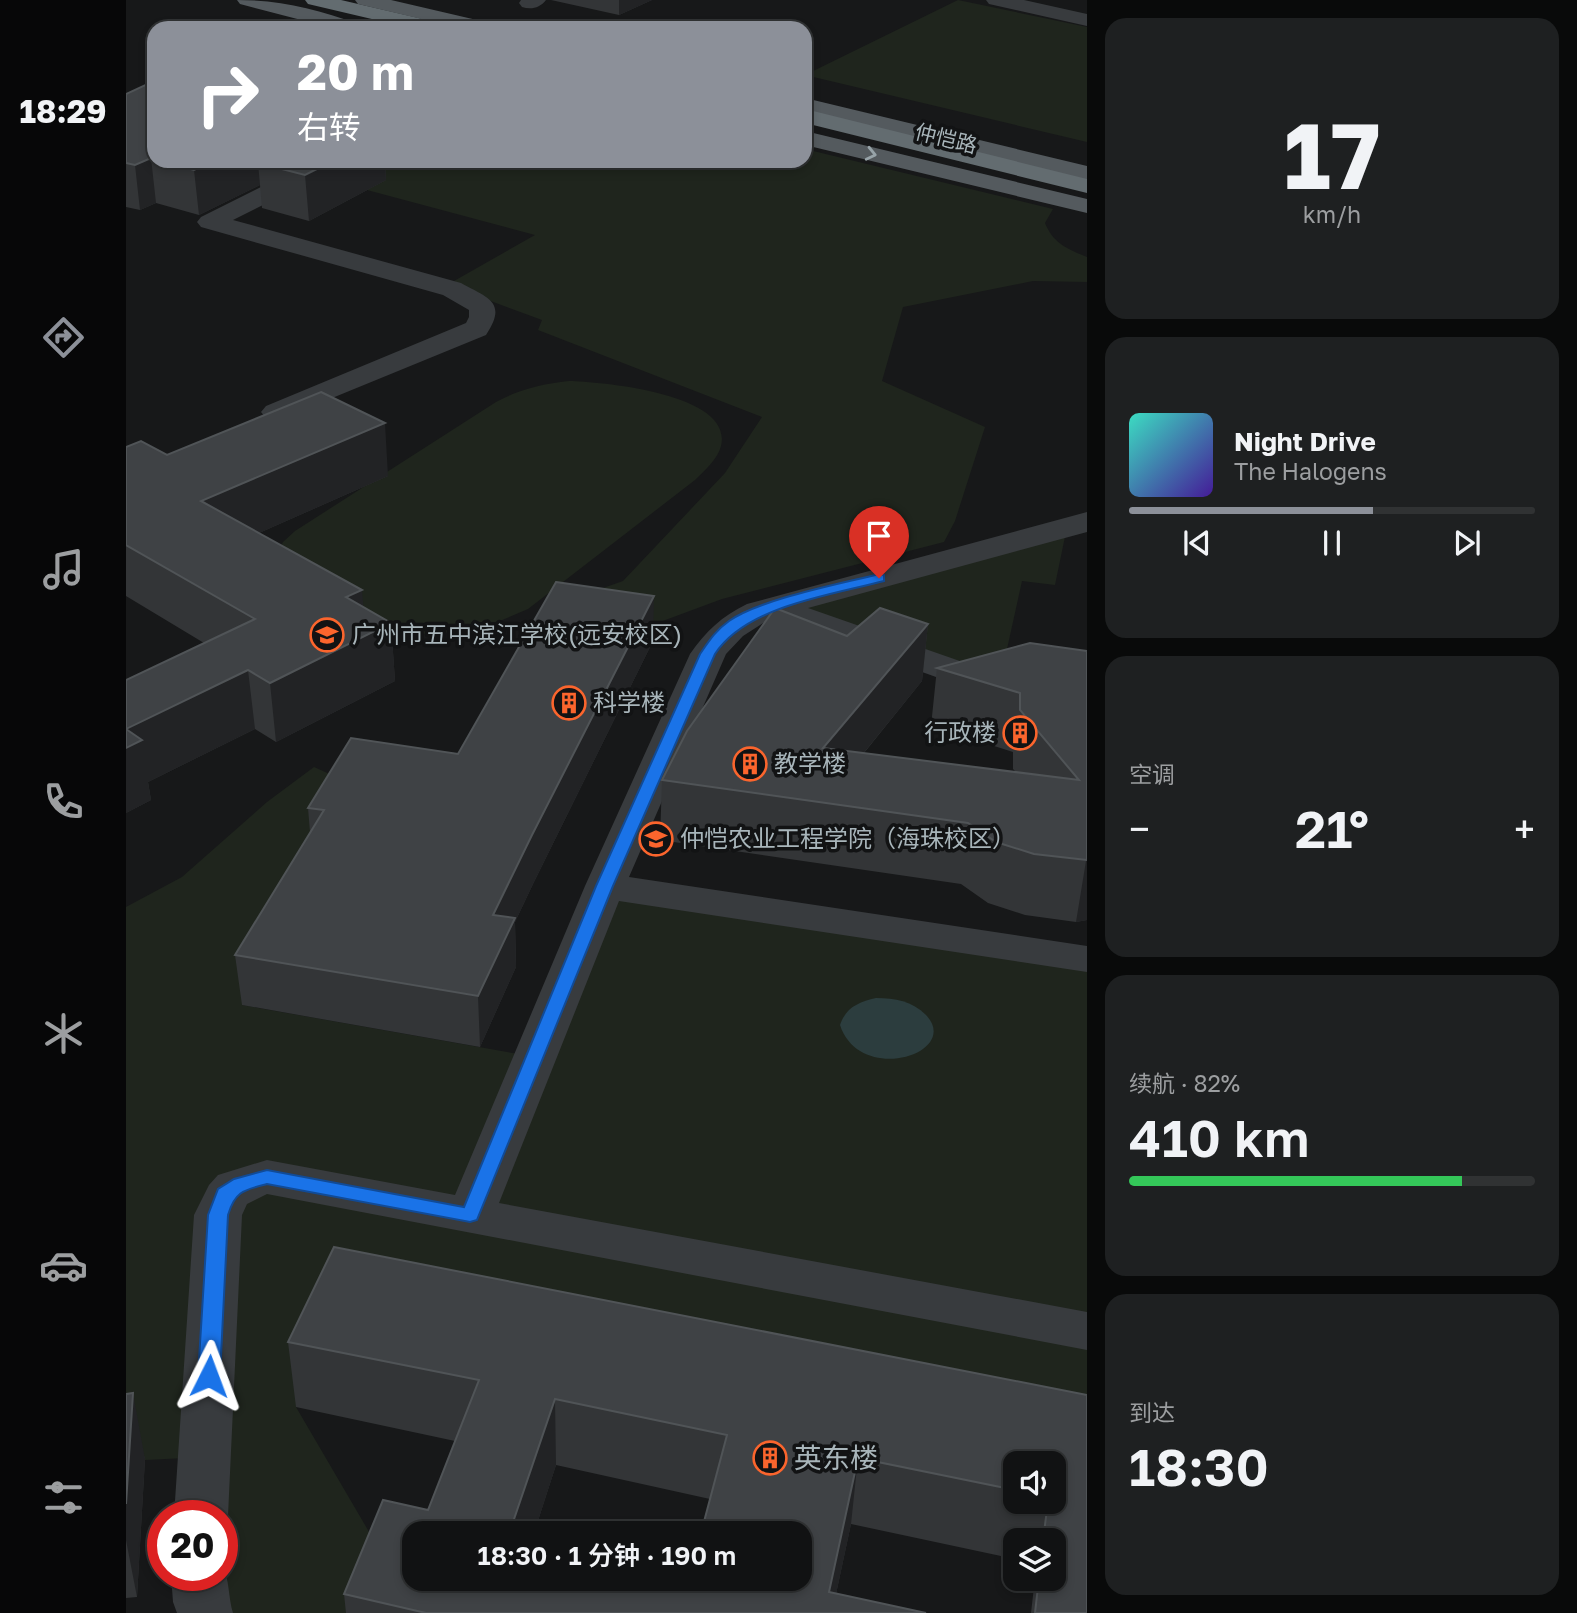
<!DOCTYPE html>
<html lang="zh">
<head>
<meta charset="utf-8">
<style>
  body { margin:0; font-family:"Golos Text","Noto Sans SC",sans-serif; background:#1e2021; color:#f1f3f6; height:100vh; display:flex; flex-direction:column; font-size:26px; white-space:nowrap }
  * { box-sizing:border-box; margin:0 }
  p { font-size:23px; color:#9c9ea0 }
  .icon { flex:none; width:38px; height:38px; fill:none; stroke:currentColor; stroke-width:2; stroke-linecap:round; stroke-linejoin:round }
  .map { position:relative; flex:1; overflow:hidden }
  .details { display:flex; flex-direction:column; gap:18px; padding:18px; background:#090a0a; width:490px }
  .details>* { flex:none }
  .hud { position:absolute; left:21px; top:21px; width:665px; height:147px; border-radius:21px; box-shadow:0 4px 10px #0003,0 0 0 2px #303233; background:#8c9099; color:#fff; overflow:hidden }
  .fabs { position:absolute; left:877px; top:1451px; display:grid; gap:14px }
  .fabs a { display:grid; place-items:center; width:63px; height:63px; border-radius:14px; background:#111213; box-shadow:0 4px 10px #0003,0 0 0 2px #303233; font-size:35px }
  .speed { position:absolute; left:21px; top:1500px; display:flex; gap:14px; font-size:35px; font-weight:700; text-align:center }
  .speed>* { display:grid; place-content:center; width:91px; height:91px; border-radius:50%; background:#111213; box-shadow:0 4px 10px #0003,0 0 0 2px #303233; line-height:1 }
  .speed .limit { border:10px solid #d22; background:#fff; color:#111 }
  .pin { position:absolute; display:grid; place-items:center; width:60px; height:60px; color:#fff; margin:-72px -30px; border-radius:50% 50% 50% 0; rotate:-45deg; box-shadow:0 0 7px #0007 }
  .pin .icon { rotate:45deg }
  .me { position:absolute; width:77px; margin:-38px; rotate:3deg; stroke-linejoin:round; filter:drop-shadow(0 0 5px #0008) }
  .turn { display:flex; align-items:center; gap:24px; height:147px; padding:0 35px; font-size:32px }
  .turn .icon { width:91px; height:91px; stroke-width:2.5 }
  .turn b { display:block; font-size:49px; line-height:60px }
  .big { font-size:52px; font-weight:600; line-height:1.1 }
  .details .card { flex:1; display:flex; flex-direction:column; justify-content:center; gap:10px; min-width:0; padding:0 24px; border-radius:21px; background:#1e2021 }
  .details .dial { align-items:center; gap:0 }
  .dial b { font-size:91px; line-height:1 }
  .song { display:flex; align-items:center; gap:21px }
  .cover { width:84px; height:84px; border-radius:10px; background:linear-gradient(135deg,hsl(170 70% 55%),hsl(260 70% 35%)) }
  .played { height:7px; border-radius:4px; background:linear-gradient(90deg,#8c9099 60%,#303233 60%) }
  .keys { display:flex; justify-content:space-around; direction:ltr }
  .heat { display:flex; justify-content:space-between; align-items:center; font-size:38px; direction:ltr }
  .charge { height:10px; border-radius:5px; background:linear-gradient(90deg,#34c759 82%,#303233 0) }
  .trip { position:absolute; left:276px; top:1521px; width:410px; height:70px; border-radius:21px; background:#111213; box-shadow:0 4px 10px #0003,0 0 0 2px #303233; font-weight:600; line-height:70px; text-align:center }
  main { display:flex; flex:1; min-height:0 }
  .menu { display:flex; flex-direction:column; width:126px; justify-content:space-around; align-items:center; background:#070708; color:#9c9ea0 }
  .menu .icon { width:49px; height:49px }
  .menu .on { color:#8c9099 }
  .menu b { font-size:32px; color:#f1f3f6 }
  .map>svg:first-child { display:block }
  .green { fill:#1f251d }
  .water { fill:#2c3d3e }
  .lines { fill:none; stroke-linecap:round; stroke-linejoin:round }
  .minor { fill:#383b3e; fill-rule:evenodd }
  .major { fill:#545a5e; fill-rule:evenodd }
  .highway { fill:#636c70; fill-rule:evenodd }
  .wall { fill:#333537; fill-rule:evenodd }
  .shaded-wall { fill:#222325 }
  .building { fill:#3f4245; stroke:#505457; stroke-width:2; fill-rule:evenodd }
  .oneway { stroke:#97a3a8 }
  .route { fill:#1a73e8; stroke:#114b97; stroke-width:2 }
  .labels { text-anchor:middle; stroke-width:7; stroke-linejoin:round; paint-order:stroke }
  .far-street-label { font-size:21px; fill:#a8b5ba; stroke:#121314 }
  .poi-label { font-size:24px; fill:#a8b5ba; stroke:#121314; text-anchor:start }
  .near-poi-label { font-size:28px; fill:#a8b5ba; stroke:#121314; text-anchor:start }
</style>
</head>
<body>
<main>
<nav class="menu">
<b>18:29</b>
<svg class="icon on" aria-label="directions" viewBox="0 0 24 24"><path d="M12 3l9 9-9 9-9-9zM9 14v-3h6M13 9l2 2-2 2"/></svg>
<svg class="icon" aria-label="music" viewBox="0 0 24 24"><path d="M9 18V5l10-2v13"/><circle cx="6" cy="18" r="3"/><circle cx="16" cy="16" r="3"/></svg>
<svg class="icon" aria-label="phone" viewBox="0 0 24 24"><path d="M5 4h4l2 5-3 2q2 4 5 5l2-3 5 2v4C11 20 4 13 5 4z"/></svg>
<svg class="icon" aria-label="climate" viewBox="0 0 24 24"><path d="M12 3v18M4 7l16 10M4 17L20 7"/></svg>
<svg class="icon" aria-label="car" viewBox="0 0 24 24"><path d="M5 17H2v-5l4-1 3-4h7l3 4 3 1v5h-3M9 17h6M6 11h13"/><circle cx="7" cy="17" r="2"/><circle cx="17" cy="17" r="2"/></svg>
<svg class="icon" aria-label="filters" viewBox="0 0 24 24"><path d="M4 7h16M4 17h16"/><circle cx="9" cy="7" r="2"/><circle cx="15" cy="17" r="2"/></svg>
</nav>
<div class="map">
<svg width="961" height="1613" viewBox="0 0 961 1613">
  <rect width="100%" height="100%" fill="#171819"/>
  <path class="green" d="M832 0 961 27V142L679 75Z
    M679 149 927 209 919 223C927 243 941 249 961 257V282L907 281 777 307 756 381 859 427 829 521 818 542 596 599 534 622 514 623 440 601 497 581 599 473 636 417 412 330 416 320 354 297 328 281 409 235 241 190 259 180 237 174 263 161H679Z
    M443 381C475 382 608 393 595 446 592 459 578 471 569 480L402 609 369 623 332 632 304 634 253 632 151 554 157 542 169 531 370 402C394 389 416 384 443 381Z
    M941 527 929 585 896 581 881 649 919 654 915 690 646 607Z
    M188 767 228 785 116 1005 409 1057 479 886 961 959V1463L215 1313 170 1407 263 1566 244 1613H79L96 1575V1516L79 1457 0 1461V907L56 877 141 802Z"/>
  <path class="water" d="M750 998C769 998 786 1001 800 1015 836 1053 734 1086 714 1025 720 1007 733 1002 750 998Z"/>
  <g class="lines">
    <path class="minor" d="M395 0H420C414 8 405 10 396 7L393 3Z
      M860 0H898L961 14V26L863 4Z
      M187 161H218L214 166 107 220 335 283C362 298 382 302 360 335L150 421 140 418 135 412 140 406 340 323 343 317V310L317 295 75 227 71 222 75 217Z
      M961 512V532L682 608 871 674 961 685V707L852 692 645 618 617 636 600 654 503 877 961 946V972L493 901 373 1203 961 1312V1350L141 1194 121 1204 116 1215 102 1516 96 1528V1516H48L68 1215 83 1185 92 1175 141 1160 329 1195 459 886 564 654C580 631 596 616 621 604Z
      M96 1565C104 1580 102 1597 107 1613H51L47 1602 45 1575H96Z"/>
    <path class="major" d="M111 0C156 0 190 9 233 24L236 28H206L114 4Z
      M229 0H265L368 24 371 28H334L232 4Z
      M679 98 961 166V180L679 112Z
      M679 131 961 199V213L679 145Z"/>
    <path class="highway" d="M179 0H215L318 24 321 28H284L182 4Z
      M679 109 961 179V193L679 123Z"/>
  </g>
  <path class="wall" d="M425 0H526L493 15Z
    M28 81V161H259L260 180 183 221 136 208 134 185 73 215 30 203 14 210 0 207V94Z
    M0 447 41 455 262 476 133 533 238 607 265 623 269 681 150 742 129 729 22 782 25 800 0 813 78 643 0 596Z
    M802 624 796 681 738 753 890 772 887 769V752L805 726 811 668 961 651V920L950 922 899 915 862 903 835 884 534 840 536 780 721 636Z
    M527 641 407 884 389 922 390 967 354 1047 116 1005 109 955 184 832 182 808 332 754Z
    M162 1342 961 1395V1613H905L909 1578H928V1540H889V1559L725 1524 710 1594 800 1613H220L218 1594 302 1510 329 1441 170 1407ZM889 1463 928 1502H889ZM430 1465 584 1499 674 1578H289L408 1533Z
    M0 1394 19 1459 11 1597 0 1598Z"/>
  <path class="shaded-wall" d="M493 0H526L493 15Z
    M25 158 30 203 14 210 9 165Z
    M87 161H181L132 163 134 185 73 215 68 170Z
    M207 161H259L260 180 183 221 179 175Z
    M259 423 262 476 81 556 75 501Z
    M236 590 240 635 265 623 269 681 150 742 144 683 220 597Z
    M528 596 527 641 407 884 389 922 390 967 354 1047 352 996 367 915 406 835Z
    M802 624 796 681 697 803V748Z
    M122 670 129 729 22 782 25 800 0 813V729Z
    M961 860V920L950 922 960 861Z
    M7 1393 19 1459 11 1597 0 1540V1504Z
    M429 1399 430 1465 408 1533 385 1528Z
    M732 1458 725 1524 706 1613 703 1592Z"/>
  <path class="building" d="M28 81V159L25 158 9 165 0 163V94Z
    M36 161H87L68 170Z
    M136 161H207L179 175 132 163Z
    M195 392 259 423 75 501 236 590 220 597 265 623 144 683 122 670 0 729V680L129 619 0 545V447L15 441 41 455Z
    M430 582 528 596 406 835 367 915 389 918 352 996 109 955 198 810 182 808 225 738 332 754Z
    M649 608 721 636 754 608 802 624 697 748 953 780 894 710V693L811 668 904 643 961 651V860L908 854 870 842 842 823 536 780 561 731Z
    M0 729 16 740 0 748Z
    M208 1247 961 1395V1613H909L913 1578H928V1540H917L922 1502H928V1463H889V1490L732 1458 703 1592 800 1613H300L218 1594 257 1500 302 1510 353 1380 162 1342ZM429 1399 601 1435 575 1533H674V1578H289V1533H407L385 1528Z
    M7 1393 0 1504V1394Z"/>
  <defs><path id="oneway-chevron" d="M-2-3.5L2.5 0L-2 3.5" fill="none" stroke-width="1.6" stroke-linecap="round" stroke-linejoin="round" transform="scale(1.75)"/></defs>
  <use class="oneway" href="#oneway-chevron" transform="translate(745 154) rotate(13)"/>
  <path class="route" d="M753 574 758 575V581C705 595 620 606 589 654L487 886 351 1220 344 1222 141 1184C118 1190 109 1191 102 1215L94 1376 90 1382 83 1384 75 1382 72 1376 82 1215 92 1189 108 1179 141 1170 338 1207 470 886 574 654C583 641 590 630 603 621 634 599 714 584 753 574Z"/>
  <defs>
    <symbol id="school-ring" viewBox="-11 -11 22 22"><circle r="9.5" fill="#121314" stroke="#fb652d" stroke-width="1.5"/><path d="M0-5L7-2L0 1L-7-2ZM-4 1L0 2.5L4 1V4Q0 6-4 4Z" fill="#fb652d"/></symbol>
    <symbol id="building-ring" viewBox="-11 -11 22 22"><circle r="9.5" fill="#121314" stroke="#fb652d" stroke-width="1.5"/><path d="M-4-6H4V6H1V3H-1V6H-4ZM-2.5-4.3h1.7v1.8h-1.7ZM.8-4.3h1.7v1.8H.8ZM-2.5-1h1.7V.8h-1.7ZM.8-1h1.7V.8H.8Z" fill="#fb652d"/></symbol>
    <symbol id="university-ring" viewBox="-11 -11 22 22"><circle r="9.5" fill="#121314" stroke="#fb652d" stroke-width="1.5"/><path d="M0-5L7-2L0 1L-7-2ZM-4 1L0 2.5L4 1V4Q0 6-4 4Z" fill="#fb652d"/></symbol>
  </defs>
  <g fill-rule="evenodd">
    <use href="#school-ring" x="182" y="616" width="38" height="38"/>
    <use href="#building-ring" x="424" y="684" width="38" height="38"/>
    <use href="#building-ring" x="875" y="714" width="38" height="38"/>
    <use href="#building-ring" x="605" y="745" width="38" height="38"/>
    <use href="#university-ring" x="511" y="820" width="38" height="38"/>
    <use href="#building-ring" x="625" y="1439" width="38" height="38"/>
  </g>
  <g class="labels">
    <g class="far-street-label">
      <text transform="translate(820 139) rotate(14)" y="7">仲恺路</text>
    </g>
    <g class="poi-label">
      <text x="226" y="643">广州市五中滨江学校(远安校区)</text>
      <text x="467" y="711">科学楼</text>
      <text x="870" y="741" text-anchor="end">行政楼</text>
      <text x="648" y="772">教学楼</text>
      <text x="554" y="847">仲恺农业工程学院（海珠校区）</text>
    </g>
    <g class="near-poi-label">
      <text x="668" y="1468">英东楼</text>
    </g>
  </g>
</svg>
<div class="fabs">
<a><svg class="icon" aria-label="sound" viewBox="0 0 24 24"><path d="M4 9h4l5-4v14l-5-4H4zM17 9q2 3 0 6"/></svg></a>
<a><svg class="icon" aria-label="layers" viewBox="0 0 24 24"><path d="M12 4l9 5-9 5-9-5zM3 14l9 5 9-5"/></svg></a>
</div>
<div class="speed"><div class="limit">20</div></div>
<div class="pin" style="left:753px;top:578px;background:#d93025"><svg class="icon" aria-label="arrive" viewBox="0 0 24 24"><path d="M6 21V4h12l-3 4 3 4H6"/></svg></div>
<svg class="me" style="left:83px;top:1376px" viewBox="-20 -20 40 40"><path d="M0-17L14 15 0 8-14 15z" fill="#1a73e8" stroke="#fff" stroke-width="4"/></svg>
<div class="trip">18:30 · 1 分钟 · 190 m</div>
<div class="hud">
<div class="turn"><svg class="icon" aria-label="right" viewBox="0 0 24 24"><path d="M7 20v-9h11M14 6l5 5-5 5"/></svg><div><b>20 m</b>右转</div></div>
</div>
</div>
<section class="details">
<div class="card dial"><b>17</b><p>km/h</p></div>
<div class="card">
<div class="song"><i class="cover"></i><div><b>Night Drive</b><p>The Halogens</p></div></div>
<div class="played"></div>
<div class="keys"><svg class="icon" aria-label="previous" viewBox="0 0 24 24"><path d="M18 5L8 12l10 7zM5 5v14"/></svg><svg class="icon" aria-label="pause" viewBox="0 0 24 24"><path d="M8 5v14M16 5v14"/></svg><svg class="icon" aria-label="next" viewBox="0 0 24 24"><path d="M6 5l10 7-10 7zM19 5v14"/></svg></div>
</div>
<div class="card"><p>空调</p>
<div class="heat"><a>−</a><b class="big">21°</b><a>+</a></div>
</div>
<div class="card"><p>续航 · 82%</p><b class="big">410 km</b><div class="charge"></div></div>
<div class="card"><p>到达</p><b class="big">18:30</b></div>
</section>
</main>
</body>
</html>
